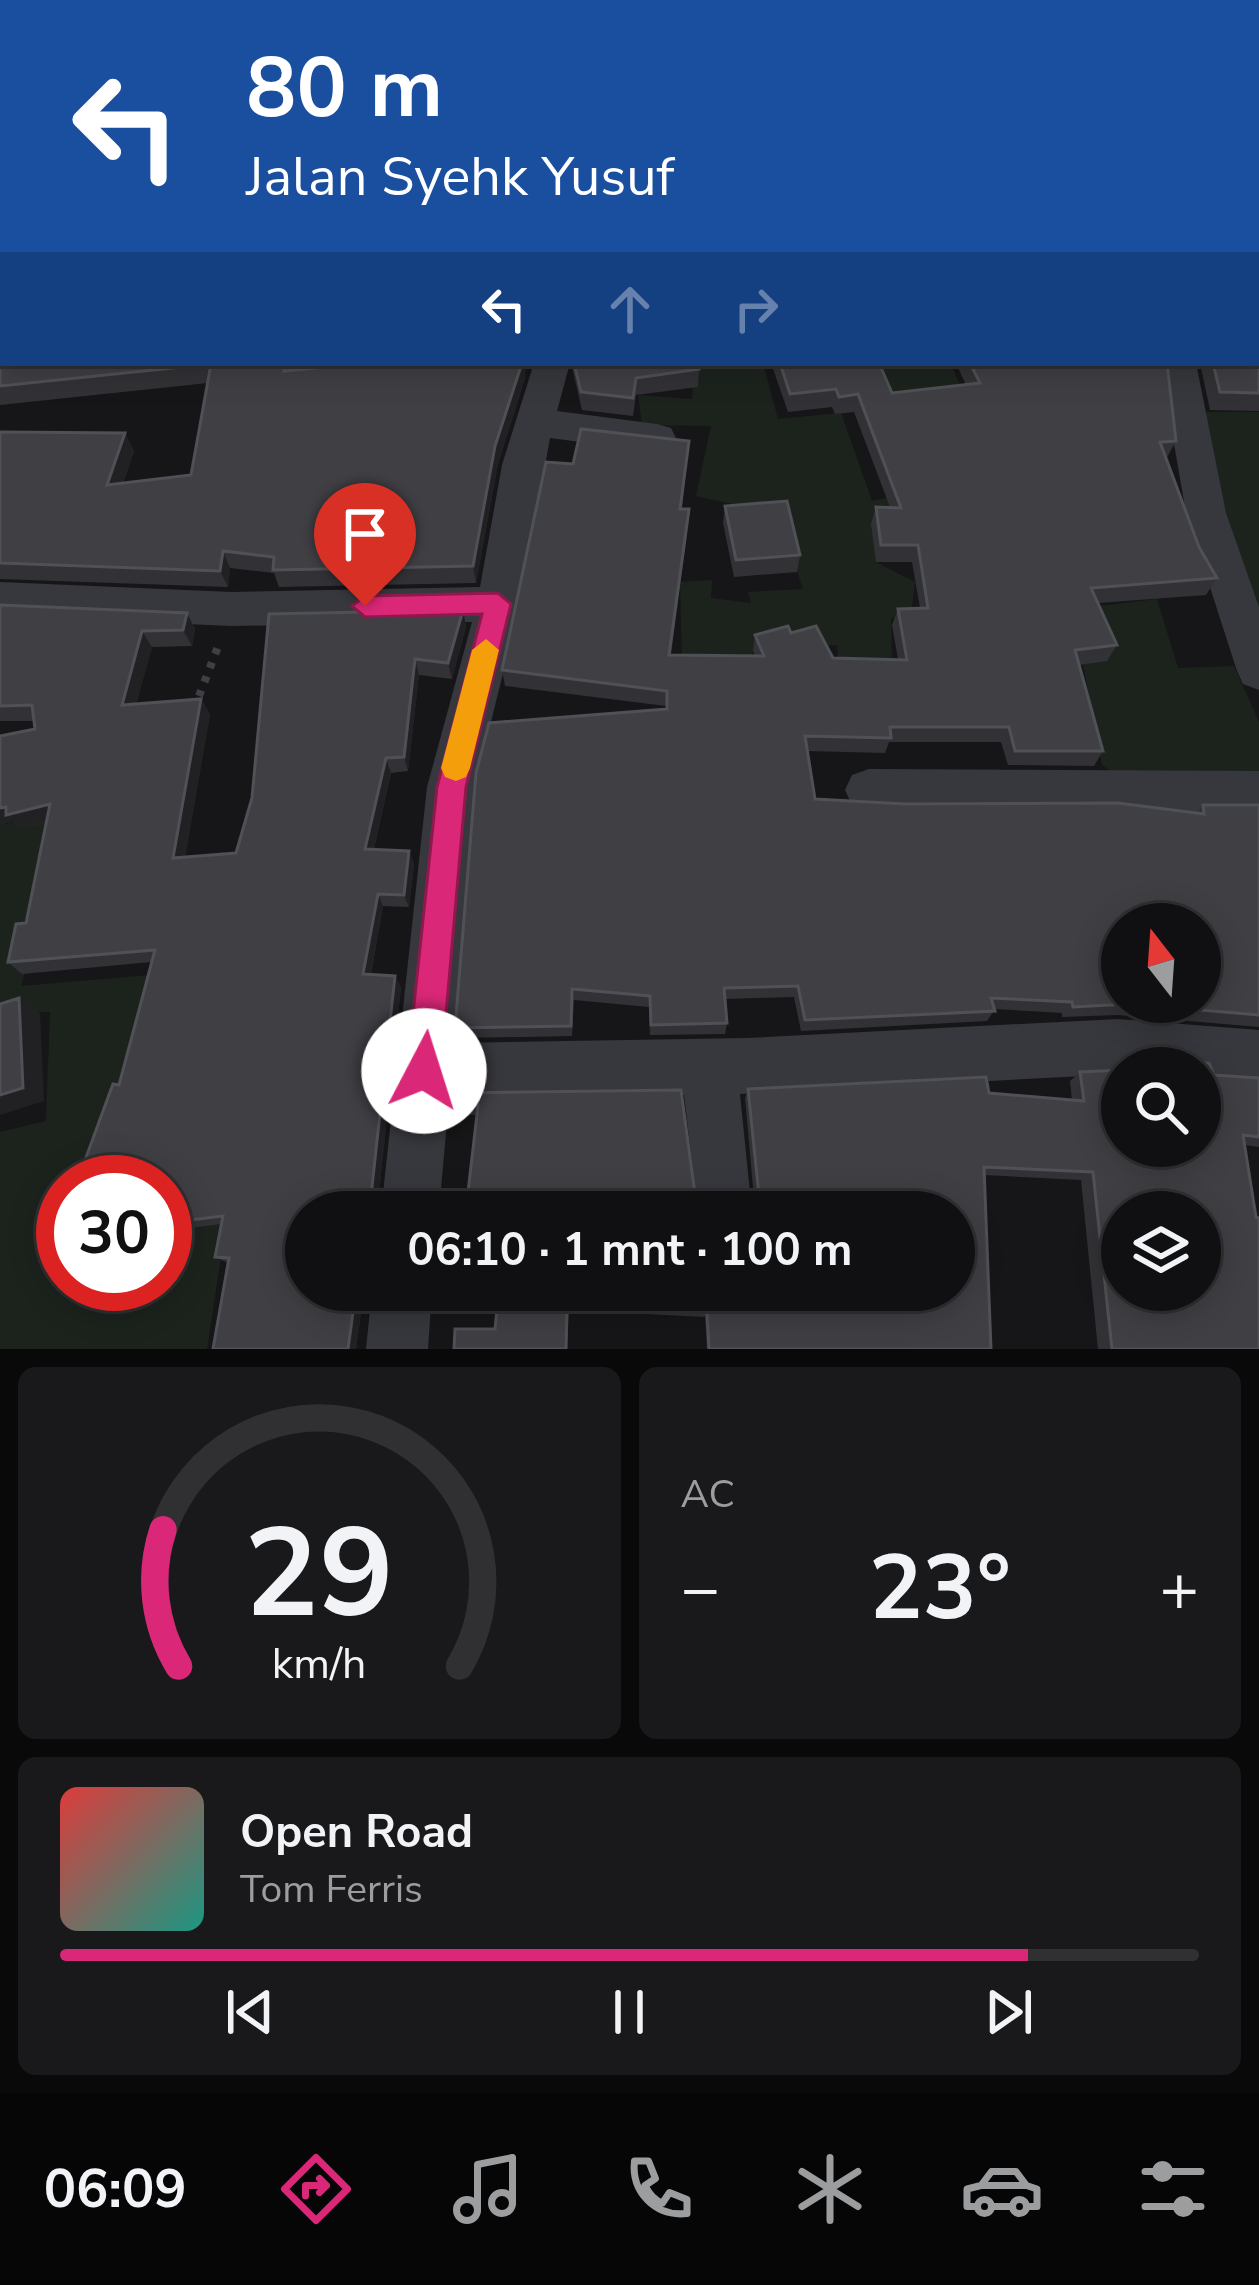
<!DOCTYPE html>
<html lang="id">
<head>
<meta charset="utf-8">
<style>
  body { margin:0; font-family:"Nunito Sans",sans-serif; background:#19191b; color:#f1f3f6; height:100vh; display:flex; flex-direction:column; font-size:45px; white-space:nowrap }
  * { box-sizing:border-box; margin:0 }
  p { font-size:39px; color:#9c9d9f }
  .icon { flex:none; width:66px; height:66px; fill:none; stroke:currentColor; stroke-width:2; stroke-linecap:round; stroke-linejoin:round }
  .map { position:relative; height:1349px; overflow:hidden }
  .panel { display:flex; flex-direction:column; gap:18px; padding:18px; background:#09090a; flex:1 }
  .panel>* { flex:none }
  .top-card { position:absolute; left:0px; top:0px; width:1260px; height:366px; box-shadow:0 6px 30px #0003,0 0 0 3px #303032; background:#1a4fa0; color:#fff; overflow:hidden }
  .needle { width:78px; rotate:343deg }
  .controls { position:absolute; left:1101px; top:903px; display:grid; gap:24px }
  .controls a { display:grid; place-items:center; width:120px; height:120px; border-radius:50%; background:#101012; box-shadow:0 6px 30px #0003,0 0 0 3px #303032; font-size:60px }
  .speed { position:absolute; left:36px; top:1155px; display:flex; gap:24px; font-size:60px; font-weight:700; text-align:center }
  .speed>* { display:grid; place-content:center; width:156px; height:156px; border-radius:50%; background:#101012; box-shadow:0 6px 30px #0003,0 0 0 3px #303032; line-height:1 }
  .speed .limit { border:18px solid #d22; background:#fff; color:#111 }
  .pin { position:absolute; display:grid; place-items:center; width:102px; height:102px; color:#fff; margin:-123px -51px; border-radius:50% 50% 50% 0; rotate:-45deg; box-shadow:0 0 12px #0007 }
  .pin .icon { rotate:45deg }
  .me { position:absolute; width:132px; margin:-66px; rotate:5deg; stroke-linejoin:round; filter:drop-shadow(0 0 9px #0008) }
  .turn { display:flex; align-items:center; gap:42px; height:252px; padding:0 48px; font-size:54px }
  .turn .icon { width:156px; height:156px; stroke-width:2.5 }
  .turn b { display:block; font-size:84px; line-height:102px }
  .lanes { display:flex; align-items:center; height:114px; padding:0 48px; background:#0003; justify-content:center; gap:60px; direction:ltr }
  .lanes .off { opacity:.35 }
  .big { font-size:90px; font-weight:700; line-height:1.1 }
  .panel .widget { flex:1; display:flex; flex-direction:column; justify-content:center; gap:18px; min-width:0; padding:0 42px; border-radius:18px; background:#19191b }
  .panel .dial { align-items:center; gap:0 }
  .dial svg { height:312px; overflow:visible; fill:none; stroke:#303032; stroke-width:7; stroke-linecap:round; text-anchor:middle }
  .dial text { fill:#f1f3f6; stroke:none }
  .song { display:flex; align-items:center; gap:36px }
  .cover { width:144px; height:144px; border-radius:18px; background:linear-gradient(135deg,hsl(0 70% 55%),hsl(170 70% 35%)) }
  .played { height:12px; border-radius:6px; background:linear-gradient(90deg,#db2777 85%,#303032 85%) }
  .keys { display:flex; justify-content:space-around; direction:ltr }
  .heat { display:flex; justify-content:space-between; align-items:center; font-size:66px; direction:ltr }
  .panel .tiles { flex:1; display:grid; gap:18px; grid-template-columns:1fr 1fr }
  .widget:last-child { grid-column:span 2 }
  .trip { position:absolute; left:285px; top:1191px; width:690px; height:120px; border-radius:60px; background:#101012; box-shadow:0 6px 30px #0003,0 0 0 3px #303032; font-weight:700; line-height:120px; text-align:center }
  .tab-bar { display:flex; height:192px; justify-content:space-around; align-items:center; background:#060607; color:#9c9d9f }
  .tab-bar .icon { width:84px; height:84px }
  .tab-bar .selected { color:#db2777 }
  .tab-bar b { font-size:54px; color:#f1f3f6 }
  .map>svg:first-child { display:block }
  .green { fill:#1c231d }
  .lines { fill:none; stroke-linecap:round; stroke-linejoin:round }
  .path { stroke:#3d3f44; stroke-width:8; stroke-dasharray:6 9; stroke-linecap:butt }
  .minor { fill:#37383d; fill-rule:evenodd }
  .primary { fill:#53555c; fill-rule:evenodd }
  .wall { fill:#323236; fill-rule:evenodd }
  .shaded-wall { fill:#212124 }
  .building { fill:#3f3f44; stroke:#4f5156; stroke-width:3; fill-rule:evenodd }
  .route { fill:#db2777; stroke:#8e194d; stroke-width:3 }
  .slow { fill:#f59e0b }
</style>
</head>
<body>
<div class="map">
<svg width="1259" height="1349" viewBox="0 0 1259 1349">
  <rect width="100%" height="100%" fill="#161618"/>
  <path class="green" d="M695 363H763L778 419 841 413 872 501 923 490 876 562 915 582 911 614 891 618 892 670 839 674 837 645 753 651 749 665 682 659 680 582 712 580 711 598 751 603 748 592 803 589 776 508 759 510 696 496 711 426 642 425 638 395 692 399Z
    M873 363H950L965 395 888 405Z
    M1199 412H1259V639Z
    M1157 599 1178 668 1234 666 1259 722V781L1126 782 1102 765 1083 664 1107 660 1084 608Z
    M71 818 21 986 162 974 89 1176 55 1179 38 1224H63V1284H165V1220L227 1217 207 1349H0V1132L46 1121 50 1012 0 1014V824Z"/>
  <g class="lines">
    <path class="path" d="M199 696 219 644"/>
    <path class="minor" d="M571 0H599V3H571Z
      M534 363H570L557 411 657 424 671 428 676 438 671 448 657 452 550 438 520 604 475 787 454 1043 747 1038 1118 1019 1259 1030V1084L1200 1080V1068H1122V1074L740 1094 752 1212H698L684 1095 449 1098 439 1212H381L427 787 472 622 232 626 0 616V582L232 592 480 587 502 465Z
      M1160 363H1196L1226 513 1259 607V690L1243 684 1237 671 1186 513Z
      M869 769 1259 771V813L869 811 852 805 845 790 852 775Z
      M372 1290H432L428 1349H366Z"/>
    <path class="primary" d="M430 0H511L428 3Z"/>
  </g>
  <path class="wall" d="M0 0H224L223 3H3V126L0 125Z
    M1259 0V411L1210 410 1200 363H1257V3L786 1Z
    M0 150 295 363 294 370 525 378 498 464 476 583 279 587 274 573 230 568 228 587 0 579V432L125 433 134 451 123 483 191 475 208 383 0 405Z
    M571 363H697L699 369 698 387 636 395 633 416 582 410Z
    M771 363H879L892 393 966 385 956 363H1167L1176 441 1166 459 1199 547 1217 578 1206 595 1098 603 1117 645 1107 661 1079 665 1103 751 1094 766 1008 765 1001 742H889L885 753 807 751 815 799 905 804 1197 813 1203 805H1259V1027L1118 1015 1062 1017V1013L995 1009 987 1021 801 1031 794 997 725 999 727 1023 725 1034 650 1035 649 1007 574 1000 572 1036 459 1038 455 1028 666 709V706L505 686 502 670 573 464 689 441 682 509H689L688 526 671 655 755 656 753 651 755 635 791 633 833 658 898 659 892 625 898 609 920 608 912 562H876L871 524 876 507H890L854 412 835 414 832 407 788 412Z
    M725 506 800 555 797 572 734 577 723 523Z
    M0 605 187 613 195 629 192 646 152 647 136 704 201 699 210 714 185 857 236 853 252 798 269 614 463 610 466 627 452 679 419 675 408 771 391 773 374 849 409 851 414 864 409 907 383 906 371 975 395 976 401 987 377 1210H434L440 1191 468 1192 477 1115 452 1114 448 1105 449 1093 681 1090 697 1209 755 1210 745 1098 748 1089 986 1077 989 1093 1072 1100 1070 1081 1080 1072 1122 1070V1146H1200V1068H1132L1139 1063H1209L1214 1075 1259 1078V1147L1245 1145 1256 1217 1259 1218V1349H1098L1081 1180 984 1175 991 1349H707L705 1317 569 1310 567 1349H454L455 1329H495L499 1290H954V1212H306V1290H364L356 1349H213L228 1263 215 1257 221 1224 165 1231V1182H77L113 1084 119 1085 151 962 22 974 8 962 16 924 26 923 46 822 19 828 13 822 0 824V736L35 729 34 721H0ZM1122 1212H1200V1290H1122Z
    M63 1193V1236H55L40 1230Z"/>
  <path class="shaded-wall" d="M286 363H295L290 388 284 371Z
    M522 363H526L525 378 498 464 476 583 473 566 495 446Z
    M125 433 134 451 116 502 107 485Z
    M223 551 230 568 228 587 220 571Z
    M463 610 466 627 452 679 448 663Z
    M187 613 195 629 192 646 183 630Z
    M142 631 152 647 132 720 122 705Z
    M415 659 419 675 408 771 404 757Z
    M201 699 210 714 183 871 173 858Z
    M386 758 391 773 371 862 365 849Z
    M50 804 62 818 19 828 13 822 0 824V808Z
    M409 851 414 864 409 907 404 895Z
    M378 894 383 906 369 986 363 974Z
    M395 976 401 987 377 1212 370 1205Z
    M19 998 40 1014 44 1101 0 1115V1095Z
    M356 1290H364L356 1349H348Z"/>
  <path class="building" d="M0 0H214V3H3V108H0Z
    M681 0H1259V393L1220 392 1213 363H1257V3H681Z
    M3 146V363H286L284 371 368 363H522L495 446 473 566 273 570 274 557 223 551 220 571 0 563V432L125 433 107 485 191 475 211 364 0 386V150Z
    M574 363H697L699 369 636 378 633 398 581 392Z
    M780 363H879L892 393 980 383 970 363H1167L1176 441 1160 442 1199 547 1217 578 1091 588 1117 645 1075 650 1103 751H1015L1009 727H890L891 738 805 736 815 799 905 804 1118 803 1204 814 1203 805H1259V1015L1130 1004 1073 1007 1072 1002 991 998 995 1011 805 1020 798 986 724 988 727 1023 651 1025 650 996 572 989 571 1026 455 1028 476 773 489 723 667 709V691L502 670 546 462 573 464 581 429 689 441 680 509H689L669 655 764 656 755 635 788 626 791 633 816 626 833 658 907 660 898 609 928 608 918 545H881L876 507 901 508 858 394 839 397 836 389 790 394ZM1122 924H1200V1002H1122Z
    M787 501 800 555 736 560 725 506Z
    M0 605 187 613 183 630 142 631 122 705 201 699 173 858 236 853 252 798 269 614 463 610 448 663 415 659 404 757 386 758 365 849 409 851 404 895 378 894 363 974 395 976 370 1205 375 1210H434L440 1191 468 1192 478 1106 448 1105 449 1093 681 1090 697 1209 755 1210 760 1205 748 1089 986 1077 989 1093 1084 1101 1080 1072 1122 1070V1146H1200V1068H1135L1139 1063H1209L1214 1075 1259 1078V1137L1243 1135 1256 1217 1259 1218V1349H1112L1093 1172 984 1167 991 1349H709L707 1313 567 1305 566 1349H454L455 1329H495L499 1290H954V1212H306V1290H356L348 1349H213L229 1258 215 1257 223 1216 165 1223V1182H77L113 1084 119 1085 155 950 8 962 16 924 26 923 50 804 6 815V807L0 808V736L35 729 32 705 0 706ZM1122 1212H1200V1290H1122Z
    M19 998 23 1088 0 1095V1004Z
    M63 1193V1229L40 1230 47 1194Z"/>
  <path class="route" d="M498 593 511 604 466 787 441 1071 436 1083 424 1087 412 1083 407 1071 437 787 482 614 365 617 352 606 365 596Z"/>
  <path class="slow" d="M486 639 499 650 470 768 466 777 456 781 445 777 441 768 472 650Z"/>
</svg>
<div class="controls">
<a><svg class="needle" viewBox="-14 -14 28 28"><path d="M0-13l5 13h-10z" fill="#e53935"/><path d="M0 13l5-13h-10z" fill="#9c9d9f"/></svg></a>
<a><svg class="icon" aria-label="search" viewBox="0 0 24 24"><circle cx="10" cy="10" r="6"/><path d="M15 15l6 6"/></svg></a>
<a><svg class="icon" aria-label="layers" viewBox="0 0 24 24"><path d="M12 4l9 5-9 5-9-5zM3 14l9 5 9-5"/></svg></a>
</div>
<div class="speed"><div class="limit">30</div></div>
<div class="pin" style="left:365px;top:606px;background:#d93025"><svg class="icon" aria-label="arrive" viewBox="0 0 24 24"><path d="M6 21V4h12l-3 4 3 4H6"/></svg></div>
<svg class="me" style="left:424px;top:1071px" viewBox="-20 -20 40 40"><circle r="19" fill="#fff"/><path d="M0-13L10 11 0 6-10 11z" fill="#db2777"/></svg>
<div class="trip">06:10 · 1 mnt · 100 m</div>
<div class="top-card">
<div class="turn"><svg class="icon" aria-label="left" viewBox="0 0 24 24"><path d="M17 20v-9H6M10 6l-5 5 5 5"/></svg><div><b>80 m</b>Jalan Syehk Yusuf</div></div>
<div class="lanes"><svg class="icon" aria-label="left" viewBox="0 0 24 24"><path d="M17 20v-9H6M10 6l-5 5 5 5"/></svg><svg class="icon off" aria-label="ahead" viewBox="0 0 24 24"><path d="M12 20V5M6 11l6-6 6 6"/></svg><svg class="icon off" aria-label="right" viewBox="0 0 24 24"><path d="M7 20v-9h11M14 6l5 5-5 5"/></svg></div>
</div>
</div>
<section class="panel">
<div class="tiles">
<div class="widget dial"><svg viewBox="0 0 100 80">
<path d="M14 69A42 42 0 1 1 86 69"/>
<path d="M14 69A42 42 0 0 1 10 34" stroke="#db2777"/>
<text x="50" y="56" font-size="32" font-weight="700">29</text>
<text x="50" y="72" font-size="11">km/h</text>
</svg></div>
<div class="widget"><p>AC</p>
<div class="heat"><a>−</a><b class="big">23°</b><a>+</a></div>
</div>
<div class="widget">
<div class="song"><i class="cover"></i><div><b>Open Road</b><p>Tom Ferris</p></div></div>
<div class="played"></div>
<div class="keys"><svg class="icon" aria-label="previous" viewBox="0 0 24 24"><path d="M18 5L8 12l10 7zM5 5v14"/></svg><svg class="icon" aria-label="pause" viewBox="0 0 24 24"><path d="M8 5v14M16 5v14"/></svg><svg class="icon" aria-label="next" viewBox="0 0 24 24"><path d="M6 5l10 7-10 7zM19 5v14"/></svg></div>
</div>
</div>
</section>
<nav class="tab-bar">
<b>06:09</b>
<svg class="icon selected" aria-label="directions" viewBox="0 0 24 24"><path d="M12 3l9 9-9 9-9-9zM9 14v-3h6M13 9l2 2-2 2"/></svg>
<svg class="icon" aria-label="music" viewBox="0 0 24 24"><path d="M9 18V5l10-2v13"/><circle cx="6" cy="18" r="3"/><circle cx="16" cy="16" r="3"/></svg>
<svg class="icon" aria-label="phone" viewBox="0 0 24 24"><path d="M5 4h4l2 5-3 2q2 4 5 5l2-3 5 2v4C11 20 4 13 5 4z"/></svg>
<svg class="icon" aria-label="climate" viewBox="0 0 24 24"><path d="M12 3v18M4 7l16 10M4 17L20 7"/></svg>
<svg class="icon" aria-label="car" viewBox="0 0 24 24"><path d="M5 17H2v-5l4-1 3-4h7l3 4 3 1v5h-3M9 17h6M6 11h13"/><circle cx="7" cy="17" r="2"/><circle cx="17" cy="17" r="2"/></svg>
<svg class="icon" aria-label="filters" viewBox="0 0 24 24"><path d="M4 7h16M4 17h16"/><circle cx="9" cy="7" r="2"/><circle cx="15" cy="17" r="2"/></svg>
</nav>
</body>
</html>
